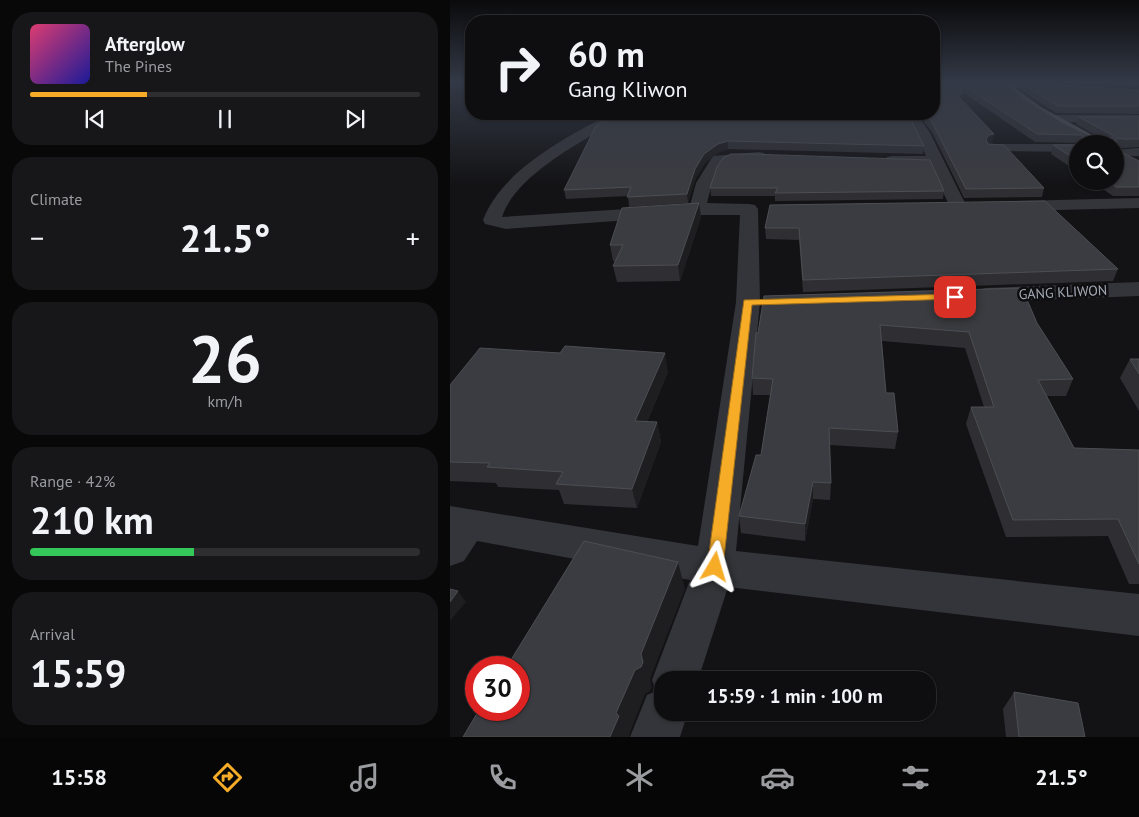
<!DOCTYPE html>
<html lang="en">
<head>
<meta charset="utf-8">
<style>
  body { margin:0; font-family:"PT Sans",sans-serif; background:#171719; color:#f1f3f6; height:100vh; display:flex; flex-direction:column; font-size:19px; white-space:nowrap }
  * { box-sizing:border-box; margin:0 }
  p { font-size:16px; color:#9b9c9f }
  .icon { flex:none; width:28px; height:28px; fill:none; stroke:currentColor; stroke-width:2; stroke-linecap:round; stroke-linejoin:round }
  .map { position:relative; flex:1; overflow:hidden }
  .sheet { display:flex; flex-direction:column; gap:12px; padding:12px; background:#080809; width:450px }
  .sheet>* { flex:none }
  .hud { position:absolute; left:15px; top:15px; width:475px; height:105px; border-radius:20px; box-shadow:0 1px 4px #0004,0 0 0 1px #2e2e30; background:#0e0e10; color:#f1f3f6; overflow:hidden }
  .tools { position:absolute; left:619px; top:135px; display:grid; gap:10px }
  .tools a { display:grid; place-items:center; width:55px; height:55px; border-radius:50%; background:#0e0e10; box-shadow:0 1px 4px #0004,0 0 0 1px #2e2e30; font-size:25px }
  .speed { position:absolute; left:15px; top:656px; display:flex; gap:10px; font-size:25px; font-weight:700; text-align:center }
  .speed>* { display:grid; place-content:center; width:65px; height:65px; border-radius:50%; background:#0e0e10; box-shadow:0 1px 4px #0004,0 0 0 1px #2e2e30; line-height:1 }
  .speed .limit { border:8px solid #d22; background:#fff; color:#111 }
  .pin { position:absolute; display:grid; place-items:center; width:42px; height:42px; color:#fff; margin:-21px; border-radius:10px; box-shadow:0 2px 8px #0006 }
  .me { position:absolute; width:55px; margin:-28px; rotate:7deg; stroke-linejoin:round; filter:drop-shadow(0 0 4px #0008) }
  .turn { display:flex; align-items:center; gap:18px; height:105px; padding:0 20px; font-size:22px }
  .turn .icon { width:65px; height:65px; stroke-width:2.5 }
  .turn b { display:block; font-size:35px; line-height:42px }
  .big { font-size:38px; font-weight:700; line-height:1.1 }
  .sheet .widget { flex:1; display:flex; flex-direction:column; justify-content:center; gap:8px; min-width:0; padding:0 18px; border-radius:20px; background:#171719 }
  .sheet .dial { align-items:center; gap:0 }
  .dial b { font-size:65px; line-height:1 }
  .song { display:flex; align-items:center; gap:15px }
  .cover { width:60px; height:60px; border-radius:8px; background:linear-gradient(135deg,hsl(340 70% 55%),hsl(240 70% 35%)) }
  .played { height:5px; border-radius:2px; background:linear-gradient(90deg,#f7ac28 30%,#2e2e30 30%) }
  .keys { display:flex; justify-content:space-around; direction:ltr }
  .heat { display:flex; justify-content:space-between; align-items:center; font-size:28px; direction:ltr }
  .charge { height:8px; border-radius:4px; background:linear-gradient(90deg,#34c759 42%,#2e2e30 0) }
  .trip { position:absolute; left:204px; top:671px; width:282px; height:50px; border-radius:20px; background:#0e0e10; box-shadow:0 1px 4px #0004,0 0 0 1px #2e2e30; font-weight:700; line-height:50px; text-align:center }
  .tab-bar { display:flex; height:80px; justify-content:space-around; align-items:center; background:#060606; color:#9b9c9f }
  .tab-bar .icon { width:35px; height:35px }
  .tab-bar .current { color:#f7ac28 }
  .tab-bar b { font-size:22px; color:#f1f3f6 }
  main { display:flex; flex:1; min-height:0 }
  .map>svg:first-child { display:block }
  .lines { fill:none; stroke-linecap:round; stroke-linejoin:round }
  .minor { fill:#34353a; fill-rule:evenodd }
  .major { fill:#505259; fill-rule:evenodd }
  .wall { fill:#2f2f33 }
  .shaded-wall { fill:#1e1e21 }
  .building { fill:#3b3c41; stroke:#4c4e53 }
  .route { fill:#f7ac28; stroke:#a1701a }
  .labels { text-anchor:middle; stroke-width:5; stroke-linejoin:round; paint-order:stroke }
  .street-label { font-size:14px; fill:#a4aab5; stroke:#0e0e10 }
</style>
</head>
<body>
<main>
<section class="sheet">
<div class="widget">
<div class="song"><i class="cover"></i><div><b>Afterglow</b><p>The Pines</p></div></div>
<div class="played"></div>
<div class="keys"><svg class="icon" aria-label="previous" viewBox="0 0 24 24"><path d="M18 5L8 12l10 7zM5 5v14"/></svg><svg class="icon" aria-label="pause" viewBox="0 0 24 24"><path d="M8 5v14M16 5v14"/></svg><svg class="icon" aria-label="next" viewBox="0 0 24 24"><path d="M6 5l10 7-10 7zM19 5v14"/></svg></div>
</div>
<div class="widget"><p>Climate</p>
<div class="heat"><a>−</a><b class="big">21.5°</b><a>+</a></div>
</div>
<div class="widget dial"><b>26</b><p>km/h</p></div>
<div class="widget"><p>Range · 42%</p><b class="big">210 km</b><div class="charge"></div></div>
<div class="widget"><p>Arrival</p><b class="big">15:59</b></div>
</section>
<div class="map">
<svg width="689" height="737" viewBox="0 0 689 737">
  <rect width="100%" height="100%" fill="#131315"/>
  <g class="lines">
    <path class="minor" d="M550 82 610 84 615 87 610 90 556 87 552 86Z
      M160 114H174C167 123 152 129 142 135 112 153 63 182 52 217L240 205 246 183 263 156 309 152 314 153 316 156 314 159 309 160 273 163 262 183 257 203 299 204 305 205 308 209 310 302 286 551 689 594V636L278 587 248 680H212V712H238L230 737H180L197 695 206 691 202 680 240 580 27 541 14 561 0 566V506L248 546 286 302 290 215H248L56 229 35 224 33 220C52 170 115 138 160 114Z
      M455 114H467L480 133 517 207 514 211 508 212 502 211 480 165 442 164 437 163 435 160 437 157 442 156H476L466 133Z
      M606 115H689V123L602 122 600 119Z
      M543 144H628V152L538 151 536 148 538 145Z
      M689 148V156H665V150Z
      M689 198V208L563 211 557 210 554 206 557 202 563 201Z
      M689 282V296L536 302 528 300 524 295 528 290 536 288Z"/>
    <path class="major" d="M519 82H560L568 90 591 107 659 144H641L610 128 571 103 553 87 524 85Z"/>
  </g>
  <path class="wall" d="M484 82H546L611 122 644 138H650L626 124 629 117H689V147L671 148 667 147V150L689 161V196H663L641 181H665V144H629V143L585 142 514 93 510 98 542 142 538 143 594 188 592 197 514 198 482 132 468 114H484Z
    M591 82H689V87Z
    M572 83 689 90V114L606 113 571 90Z
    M323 115 474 146 473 154 278 149 269 152 255 163 246 178 238 203 179 207 178 196 116 199 114 190Z
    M603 145H628V172L601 154Z
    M267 167 494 191 493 199 325 201V196H261L260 188Z
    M249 203 251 217 230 281 167 282 163 266 166 261H163L160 245Z
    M320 205 668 269 663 281 353 292 349 240 316 239 315 228Z
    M314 296 587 323 623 379 616 396H597L624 448 689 450V584H679L658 536 556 537 516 424 521 407H534L515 348 432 341 436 393 448 432 445 449 380 445 381 483 380 500 363 499 355 541 291 533 289 516 311 455 320 395H303L302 378Z
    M680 359H689V411L670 378Z
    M218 372 197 422H207L211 442 187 508 114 504 109 490 48 487 46 483 0 481V385Z
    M564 692 635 737H556L553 709Z"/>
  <path class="shaded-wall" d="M516 87 514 93 506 103 508 96Z
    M544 134 542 142 538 143 536 139 539 135Z
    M278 141V149L269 152 255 163 246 178 238 203 237 194 245 169 254 154 268 144Z
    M249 203 251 217 230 281 228 265Z
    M215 353 218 372 189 440 185 421Z
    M207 422 211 442 187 508 182 489Z
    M363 482V499L355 541V524Z
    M228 562 235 589 200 679 202 687 200 691 195 694 179 735 180 737H160L166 713Z
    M8 591 16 602 0 621V602Z"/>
  <path class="building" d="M484 82H554L572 98 611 122 644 138H662L664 136 629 117H689V139H674L666 138 667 150 689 161V187H666L658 181H665V144H632V135L587 134 516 87 508 96 544 134 539 135 536 139 538 144 554 145 594 188 516 189 483 124 475 114H484Z
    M572 83 689 90V106H608Z
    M326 114H458L474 146 278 141 268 144 254 154 245 169 237 194 177 197 181 187 114 190 146 126 164 115H323Z
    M603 145H628V161Z
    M281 154H300L480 160 494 191 325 193 328 188H260L267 167 273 158Z
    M595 201 668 269 353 280 349 228H315L320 205Z
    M249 203 228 265 163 266 173 245H160L172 208Z
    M572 288 587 323 623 379 588 380 624 448 689 450V564L668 519 563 520 521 407H544L519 332 430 325 436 393H444L448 432 379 428 381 483 363 482 355 524 289 516 306 455H311L323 379 302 378 306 333H308L314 296Z
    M115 346 215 353 185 421 207 422 182 489 106 484 113 472 37 467 40 463 0 462V385L30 348 110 353Z
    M680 359H689V374Z
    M134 541 228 562 191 654 193 662 191 667 185 670 166 713 169 716 160 737H13L29 710H69V668H56Z
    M0 589 8 591 0 602Z
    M564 692 628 703 635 737H569Z"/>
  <linearGradient id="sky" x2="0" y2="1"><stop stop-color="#0a0a0c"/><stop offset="0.44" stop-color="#333946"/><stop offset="1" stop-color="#333946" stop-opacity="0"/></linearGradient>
  <rect width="689" height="185" fill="url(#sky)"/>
  <path class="route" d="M505 294 510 297 508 299 302 305 273 567 271 572 265 574 259 572 257 567 294 300Z"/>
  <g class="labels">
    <g class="street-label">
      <text transform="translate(613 292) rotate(-3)" y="5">GANG KLIWON</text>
    </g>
  </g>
</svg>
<div class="tools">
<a><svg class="icon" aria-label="search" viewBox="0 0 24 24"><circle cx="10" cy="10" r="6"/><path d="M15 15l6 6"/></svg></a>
</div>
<div class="speed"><div class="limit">30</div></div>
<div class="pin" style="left:505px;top:297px;background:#d93025"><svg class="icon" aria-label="arrive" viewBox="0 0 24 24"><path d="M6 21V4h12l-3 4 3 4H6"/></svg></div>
<svg class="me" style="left:265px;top:567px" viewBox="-20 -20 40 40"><path d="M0-17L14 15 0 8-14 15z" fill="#f7ac28" stroke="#fff" stroke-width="4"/></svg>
<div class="trip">15:59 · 1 min · 100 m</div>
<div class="hud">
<div class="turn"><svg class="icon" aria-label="right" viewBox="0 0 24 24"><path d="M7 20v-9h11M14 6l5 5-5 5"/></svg><div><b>60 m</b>Gang Kliwon</div></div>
</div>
</div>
</main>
<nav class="tab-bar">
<b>15:58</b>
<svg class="icon current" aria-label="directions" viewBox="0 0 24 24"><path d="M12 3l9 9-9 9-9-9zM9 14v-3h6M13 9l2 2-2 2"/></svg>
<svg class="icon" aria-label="music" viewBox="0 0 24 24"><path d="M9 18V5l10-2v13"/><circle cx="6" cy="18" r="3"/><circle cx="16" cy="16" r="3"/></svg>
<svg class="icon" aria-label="phone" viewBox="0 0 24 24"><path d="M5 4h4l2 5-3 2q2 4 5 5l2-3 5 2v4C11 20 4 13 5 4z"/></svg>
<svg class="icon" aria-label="climate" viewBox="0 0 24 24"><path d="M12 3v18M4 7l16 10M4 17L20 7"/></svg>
<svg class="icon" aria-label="car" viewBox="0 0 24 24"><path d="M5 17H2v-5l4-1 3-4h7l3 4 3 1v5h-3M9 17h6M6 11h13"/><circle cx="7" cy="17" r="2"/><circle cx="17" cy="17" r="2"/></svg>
<svg class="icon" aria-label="filters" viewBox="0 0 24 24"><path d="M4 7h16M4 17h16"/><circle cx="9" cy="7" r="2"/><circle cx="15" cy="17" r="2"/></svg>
<b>21.5°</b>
</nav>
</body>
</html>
